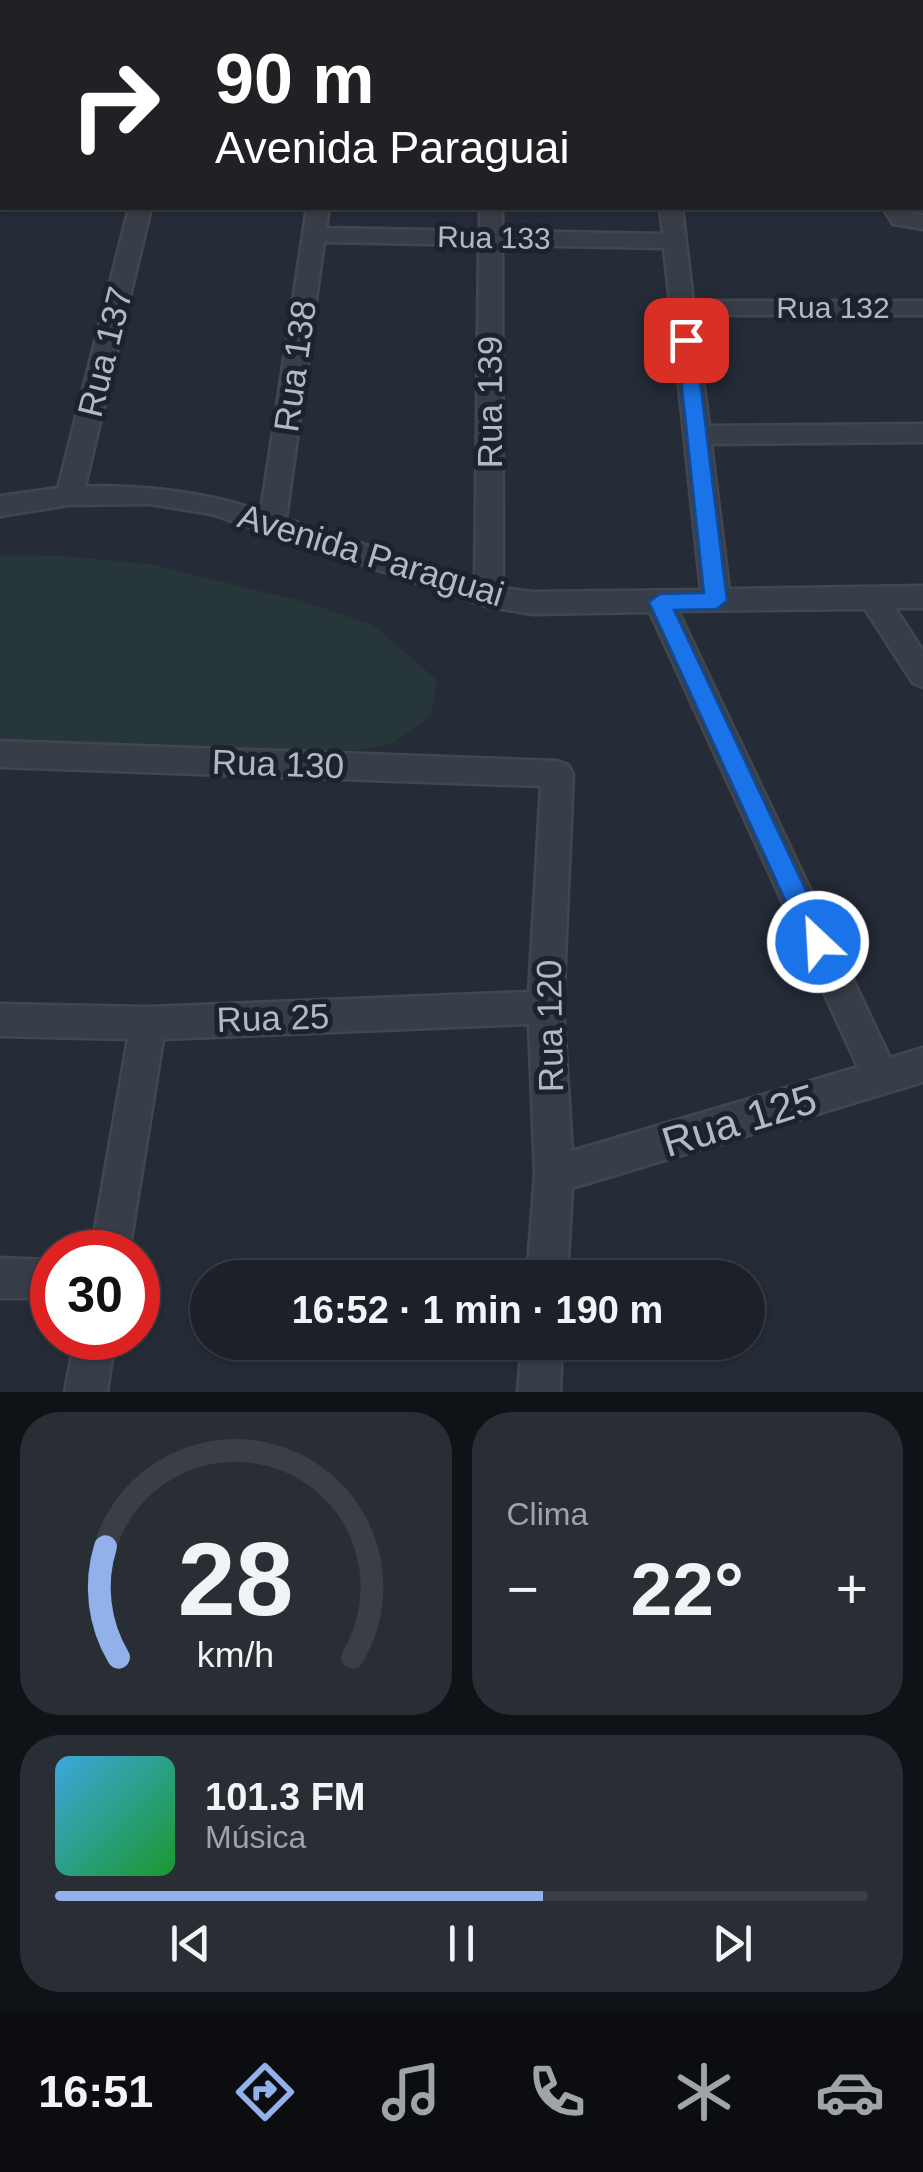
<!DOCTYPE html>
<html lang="pt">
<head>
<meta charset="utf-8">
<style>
  body { margin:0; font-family:Helvetica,sans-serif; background:#292e35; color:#f1f3f6; height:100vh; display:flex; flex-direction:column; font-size:38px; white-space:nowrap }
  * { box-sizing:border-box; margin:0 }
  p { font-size:32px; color:#a0a3a8 }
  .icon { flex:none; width:55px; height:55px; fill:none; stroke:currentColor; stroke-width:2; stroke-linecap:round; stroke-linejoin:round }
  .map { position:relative; height:1392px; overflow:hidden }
  .panel { display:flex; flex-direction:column; gap:20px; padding:20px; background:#0f1217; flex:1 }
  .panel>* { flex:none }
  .top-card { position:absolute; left:0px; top:0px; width:925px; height:210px; box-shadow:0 2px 8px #0004,0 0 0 2px #3a3e46; background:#202124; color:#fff; overflow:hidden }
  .speed { position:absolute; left:30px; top:1230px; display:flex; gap:20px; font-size:50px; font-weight:700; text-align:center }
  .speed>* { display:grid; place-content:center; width:130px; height:130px; border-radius:50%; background:#1c2129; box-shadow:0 2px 8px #0004,0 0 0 2px #3a3e46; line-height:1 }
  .speed .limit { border:15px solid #d22; background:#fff; color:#111 }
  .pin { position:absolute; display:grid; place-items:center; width:85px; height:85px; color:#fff; margin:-42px; border-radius:20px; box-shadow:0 5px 15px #0006 }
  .me { position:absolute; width:110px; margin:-55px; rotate:335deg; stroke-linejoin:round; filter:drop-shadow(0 0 8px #0008) }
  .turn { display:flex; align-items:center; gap:35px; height:210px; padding:0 50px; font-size:45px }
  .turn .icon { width:130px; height:130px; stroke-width:2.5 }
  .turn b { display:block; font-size:70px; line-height:85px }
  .big { font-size:75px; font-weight:700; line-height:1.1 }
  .panel .widget { flex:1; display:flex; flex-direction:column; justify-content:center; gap:15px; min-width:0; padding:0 35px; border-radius:40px; background:#292e35 }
  .panel .dial { align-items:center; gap:0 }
  .dial svg { height:260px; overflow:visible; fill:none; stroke:#3a3e46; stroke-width:7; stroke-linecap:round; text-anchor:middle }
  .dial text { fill:#f1f3f6; stroke:none }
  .song { display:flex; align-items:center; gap:30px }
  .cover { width:120px; height:120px; border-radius:15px; background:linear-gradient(135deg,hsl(200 70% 55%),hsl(130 70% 35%)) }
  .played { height:10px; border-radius:5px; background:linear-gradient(90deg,#92b0ea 60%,#3a3e46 60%) }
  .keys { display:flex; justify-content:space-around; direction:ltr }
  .heat { display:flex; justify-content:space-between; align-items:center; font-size:55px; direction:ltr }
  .panel .tiles { flex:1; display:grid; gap:20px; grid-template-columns:1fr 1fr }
  .widget:last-child { grid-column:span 2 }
  .trip { position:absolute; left:190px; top:1260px; width:575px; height:100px; border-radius:50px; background:#1c2129; box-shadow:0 2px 8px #0004,0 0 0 2px #3a3e46; font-weight:700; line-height:100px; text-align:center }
  .tabs { display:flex; height:160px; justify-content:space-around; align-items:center; background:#0b0d10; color:#a0a3a8 }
  .tabs .icon { width:70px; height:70px }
  .tabs .active { color:#92b0ea }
  .tabs b { font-size:45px; color:#f1f3f6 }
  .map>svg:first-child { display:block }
  .green { fill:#273638 }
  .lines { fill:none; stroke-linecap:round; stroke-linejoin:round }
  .minor-casing { stroke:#414751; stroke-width:5 }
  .minor { fill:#383e48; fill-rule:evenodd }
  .route { fill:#1a73e8; stroke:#114b97; stroke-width:2.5 }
  .labels { text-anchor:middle; stroke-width:10; stroke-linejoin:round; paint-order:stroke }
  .far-street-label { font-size:30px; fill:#b3b9c4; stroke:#1d232d }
  .street-label { font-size:35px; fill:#b3b9c4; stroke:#1d232d }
  .near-street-label { font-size:42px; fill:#b3b9c4; stroke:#1d232d }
</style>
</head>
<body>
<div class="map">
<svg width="923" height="1392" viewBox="0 0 923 1392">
  <rect width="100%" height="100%" fill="#252c37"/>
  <path class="green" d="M0 555 64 556 150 564 305 602 373 625 437 680 431 716 392 744 310 759 0 738Z"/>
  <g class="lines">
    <defs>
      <path id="minor" d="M182 0H200V2H182Z
        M512 0H535L536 2H513Z
        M0 168H2V180H0Z
        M129 208H151L85 486C147 486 201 491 261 511L307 208H329L326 228 480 231V208H502V231L663 234 660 208H682L693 301H923V315H695L709 426 923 424V442L711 444 729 589 923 586V608H895L923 651V687L913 683 865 609 678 611 890 1058 923 1048V1082L572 1188 567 1278H527L535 1175 529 1024 163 1039 129 1252H91L128 1039 0 1036V1004L148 1007 529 992 541 786 0 767V741L557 761 568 765 573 774 563 1007 572 1151 858 1067 650 612 533 614 489 607 211 514 150 504 69 505 0 516V496L58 488ZM324 242 479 245 475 581 286 519ZM502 245 664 248 701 590 533 592 503 588Z
        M883 208H905L909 213 923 215V229L893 224Z
        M0 1258 52 1260V1298H0Z
        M75 1338H115L107 1392H65Z
        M522 1342H562L560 1392H518Z"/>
    </defs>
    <use href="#minor" class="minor-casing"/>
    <use href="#minor" class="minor"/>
  </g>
  <path class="route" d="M686 334 695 340 727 601 716 609 674 610 830 942 827 950 818 953 808 950 649 602 660 594 704 593 677 340Z"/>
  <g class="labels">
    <g class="far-street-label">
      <text transform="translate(494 238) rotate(1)" y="10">Rua 133</text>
      <text x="833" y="318">Rua 132</text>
    </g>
    <g class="street-label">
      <text transform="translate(105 352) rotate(-76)" y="12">Rua 137</text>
      <text transform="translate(295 366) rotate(-82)" y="12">Rua 138</text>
      <text transform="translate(490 402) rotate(-90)" y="12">Rua 139</text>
      <text transform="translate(371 555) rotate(17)" y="12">Avenida Paraguai</text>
      <text transform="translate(278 764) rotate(2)" y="12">Rua 130</text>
      <text transform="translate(273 1018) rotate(-2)" y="12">Rua 25</text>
      <text transform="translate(550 1026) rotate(-91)" y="12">Rua 120</text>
    </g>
    <g class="near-street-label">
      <text transform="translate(739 1120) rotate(-17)" y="15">Rua 125</text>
    </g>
  </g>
</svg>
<div class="speed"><div class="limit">30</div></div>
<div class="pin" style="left:686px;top:340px;background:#d93025"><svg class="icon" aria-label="arrive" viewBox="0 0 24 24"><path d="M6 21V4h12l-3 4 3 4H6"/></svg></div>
<svg class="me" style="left:818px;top:942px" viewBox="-20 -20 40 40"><circle r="17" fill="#1a73e8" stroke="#fff" stroke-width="3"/><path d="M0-11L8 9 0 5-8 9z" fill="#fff"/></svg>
<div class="trip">16:52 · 1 min · 190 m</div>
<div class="top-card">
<div class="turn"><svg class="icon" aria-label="right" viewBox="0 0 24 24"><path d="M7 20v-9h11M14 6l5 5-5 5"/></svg><div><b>90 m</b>Avenida Paraguai</div></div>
</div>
</div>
<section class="panel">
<div class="tiles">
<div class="widget dial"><svg viewBox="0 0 100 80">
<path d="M14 69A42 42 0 1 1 86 69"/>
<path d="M14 69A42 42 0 0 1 10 35" stroke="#92b0ea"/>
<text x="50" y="56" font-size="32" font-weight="700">28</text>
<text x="50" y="72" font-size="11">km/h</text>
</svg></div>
<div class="widget"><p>Clima</p>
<div class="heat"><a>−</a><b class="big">22°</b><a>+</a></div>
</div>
<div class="widget">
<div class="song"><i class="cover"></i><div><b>101.3 FM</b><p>Música</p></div></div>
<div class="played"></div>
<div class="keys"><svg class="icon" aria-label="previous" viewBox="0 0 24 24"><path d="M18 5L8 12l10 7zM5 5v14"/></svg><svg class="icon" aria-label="pause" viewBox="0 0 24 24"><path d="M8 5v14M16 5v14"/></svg><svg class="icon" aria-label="next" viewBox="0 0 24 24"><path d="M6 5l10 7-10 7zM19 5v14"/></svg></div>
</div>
</div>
</section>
<nav class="tabs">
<b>16:51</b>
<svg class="icon active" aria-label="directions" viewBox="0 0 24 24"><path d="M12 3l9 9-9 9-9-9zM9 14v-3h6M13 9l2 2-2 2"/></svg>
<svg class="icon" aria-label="music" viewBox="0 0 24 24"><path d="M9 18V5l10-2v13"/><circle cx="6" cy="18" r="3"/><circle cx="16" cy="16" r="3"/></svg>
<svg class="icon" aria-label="phone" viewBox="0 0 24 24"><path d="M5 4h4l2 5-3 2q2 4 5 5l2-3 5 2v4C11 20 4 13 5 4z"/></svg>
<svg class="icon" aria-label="climate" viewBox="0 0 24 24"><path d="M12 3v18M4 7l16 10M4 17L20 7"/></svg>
<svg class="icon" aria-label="car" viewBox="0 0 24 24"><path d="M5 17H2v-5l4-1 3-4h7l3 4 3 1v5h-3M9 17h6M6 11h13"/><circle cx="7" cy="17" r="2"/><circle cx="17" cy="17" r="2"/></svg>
</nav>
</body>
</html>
